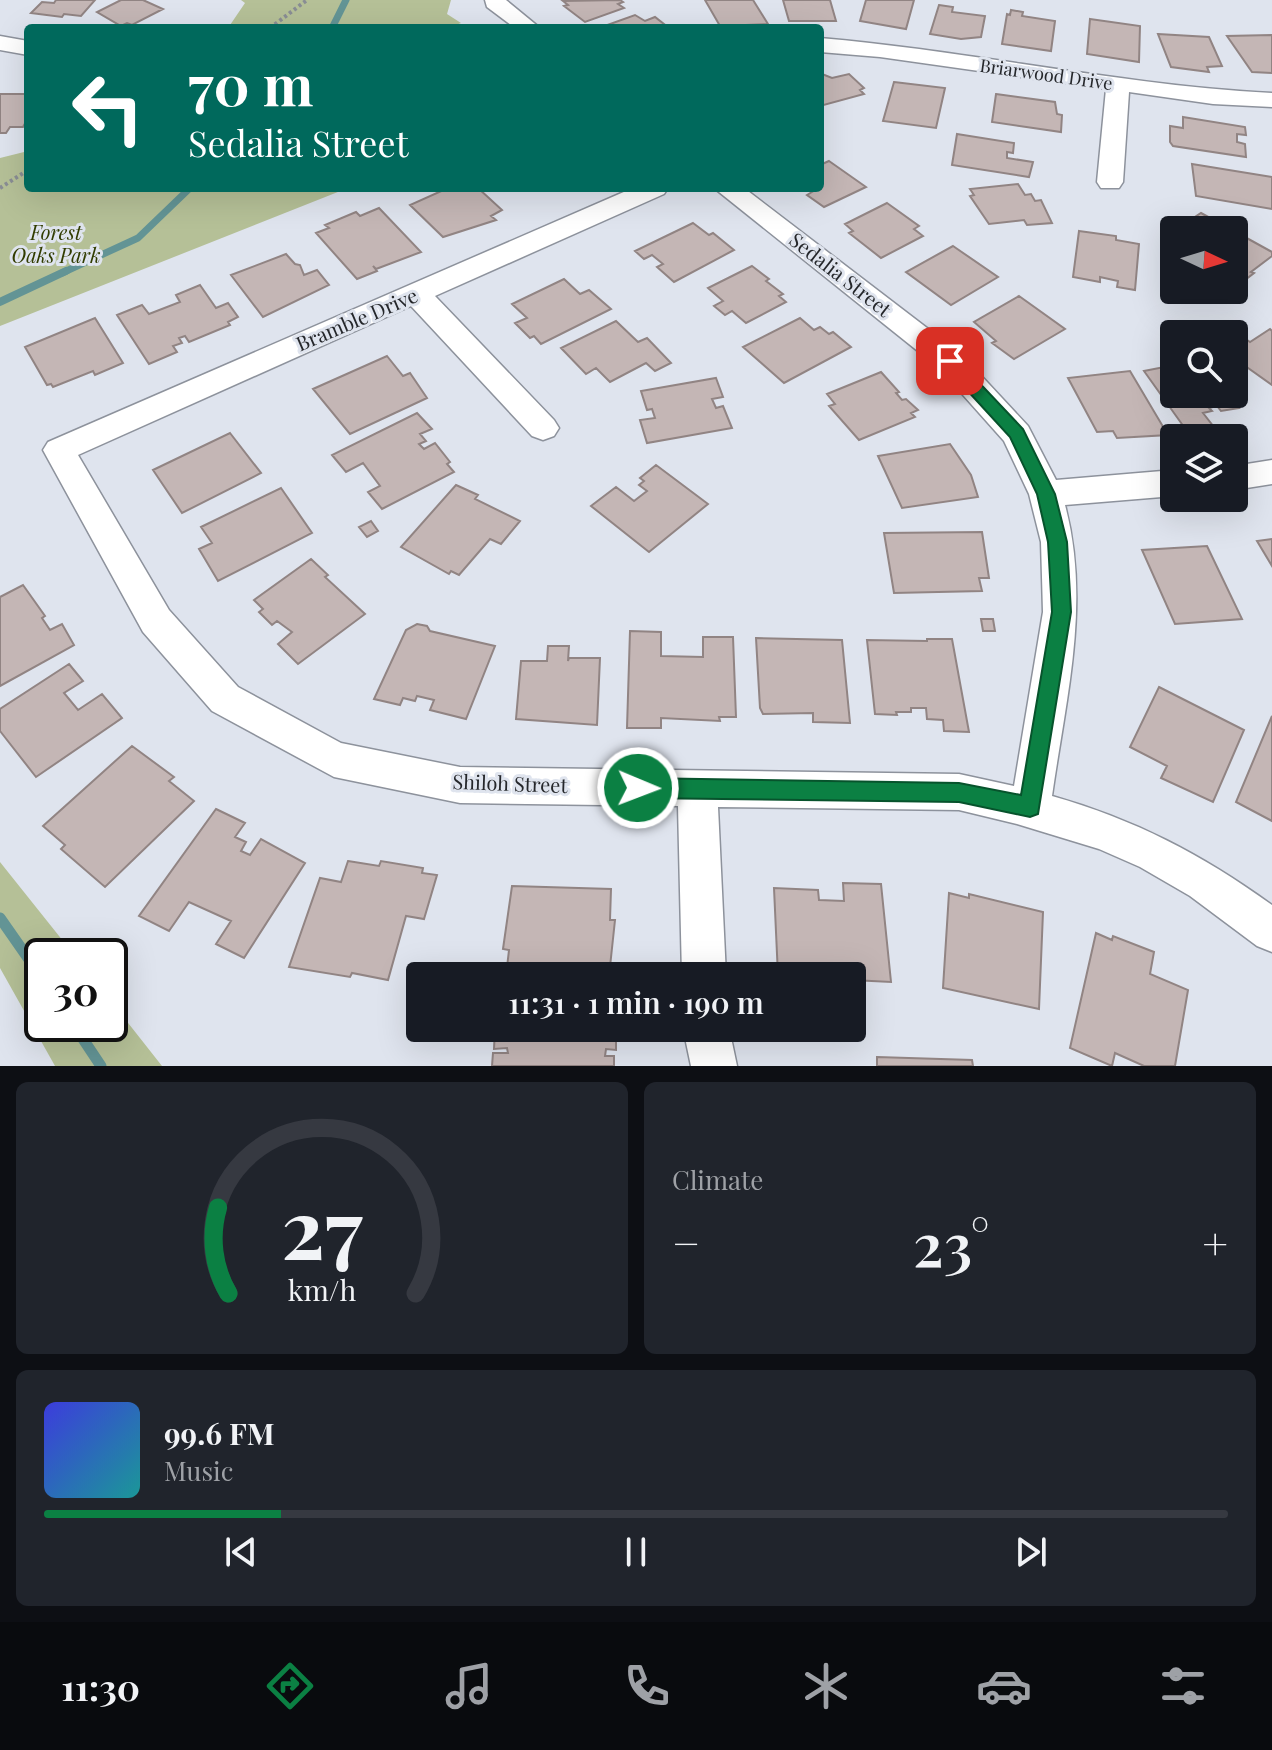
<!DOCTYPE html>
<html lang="en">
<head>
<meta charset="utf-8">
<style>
  body { margin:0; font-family:"Playfair Display",serif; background:#20242c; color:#f1f3f6; height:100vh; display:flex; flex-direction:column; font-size:30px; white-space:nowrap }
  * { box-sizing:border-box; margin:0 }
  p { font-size:26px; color:#9ea1a6 }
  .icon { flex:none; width:44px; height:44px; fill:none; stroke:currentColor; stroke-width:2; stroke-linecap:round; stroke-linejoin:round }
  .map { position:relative; height:1066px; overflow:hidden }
  .drawer { display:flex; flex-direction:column; gap:16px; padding:16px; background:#0d0f14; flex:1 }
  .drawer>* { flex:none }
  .top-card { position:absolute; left:24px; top:24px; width:800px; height:168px; border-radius:8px; box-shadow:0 8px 32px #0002; background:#00695c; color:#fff; overflow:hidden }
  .needle { width:52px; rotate:94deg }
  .fabs { position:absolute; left:1160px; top:216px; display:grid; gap:16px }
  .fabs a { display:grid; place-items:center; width:88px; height:88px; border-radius:8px; background:#171b24; box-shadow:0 8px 32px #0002; font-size:40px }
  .speed { position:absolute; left:24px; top:938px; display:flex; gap:16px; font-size:40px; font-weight:700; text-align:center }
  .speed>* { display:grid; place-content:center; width:104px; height:104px; border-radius:50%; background:#171b24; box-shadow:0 8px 32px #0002; line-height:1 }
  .speed .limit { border:4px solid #111; border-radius:12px; background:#fff; color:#111 }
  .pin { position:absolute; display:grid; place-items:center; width:68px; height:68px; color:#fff; margin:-34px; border-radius:16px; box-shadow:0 4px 12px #0006 }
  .me { position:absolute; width:88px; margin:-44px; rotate:91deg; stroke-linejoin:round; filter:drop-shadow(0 0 6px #0008) }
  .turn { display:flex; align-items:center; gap:28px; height:168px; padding:0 32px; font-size:36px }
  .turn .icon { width:104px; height:104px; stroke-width:2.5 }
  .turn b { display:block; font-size:56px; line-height:68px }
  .big { font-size:60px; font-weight:600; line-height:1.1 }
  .drawer .widget { flex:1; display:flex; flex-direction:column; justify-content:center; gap:12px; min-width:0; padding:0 28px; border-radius:12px; background:#20242c }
  .drawer .dial { align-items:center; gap:0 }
  .dial svg { height:208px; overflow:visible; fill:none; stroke:#363941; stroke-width:7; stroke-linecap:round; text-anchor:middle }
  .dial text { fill:#f1f3f6; stroke:none }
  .song { display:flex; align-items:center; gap:24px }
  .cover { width:96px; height:96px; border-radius:12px; background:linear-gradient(135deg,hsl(240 70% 55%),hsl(180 70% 35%)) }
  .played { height:8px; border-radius:4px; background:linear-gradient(90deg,#0b8043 20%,#363941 20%) }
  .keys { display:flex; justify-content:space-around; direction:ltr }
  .heat { display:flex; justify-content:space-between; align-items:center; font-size:44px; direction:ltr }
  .drawer .tiles { flex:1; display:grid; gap:16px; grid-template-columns:1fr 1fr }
  .widget:last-child { grid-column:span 2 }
  .trip { position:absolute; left:406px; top:962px; width:460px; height:80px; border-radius:8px; background:#171b24; box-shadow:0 8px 32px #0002; font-weight:600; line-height:80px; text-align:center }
  .menu { display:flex; height:128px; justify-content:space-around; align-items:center; background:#090b0e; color:#9ea1a6 }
  .menu .icon { width:56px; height:56px }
  .menu .active { color:#0b8043 }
  .menu b { font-size:36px; color:#f1f3f6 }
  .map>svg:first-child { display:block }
  .green { fill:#b5c097 }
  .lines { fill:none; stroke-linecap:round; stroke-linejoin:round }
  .stream-far2 { stroke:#639495; stroke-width:7 }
  .stream-far1 { stroke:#639495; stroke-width:8 }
  .stream { stroke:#639495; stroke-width:11 }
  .building { fill:#c4b6b5; stroke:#918483; stroke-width:2 }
  .minor-casing { stroke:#8d929c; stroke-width:3 }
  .path { stroke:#898d94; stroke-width:4; stroke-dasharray:3 3; stroke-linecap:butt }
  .minor { fill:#fff; fill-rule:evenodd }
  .route { fill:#0b8043; stroke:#07532c; stroke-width:2 }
  .labels { text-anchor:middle; stroke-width:6; stroke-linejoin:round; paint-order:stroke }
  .far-street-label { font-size:18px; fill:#25272b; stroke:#dfe4ee }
  .park-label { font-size:20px; font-style:italic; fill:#313c00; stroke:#dfe4ee }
  .street-label { font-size:20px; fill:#25272b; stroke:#dfe4ee }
</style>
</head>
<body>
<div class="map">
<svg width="1272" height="1066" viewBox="0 0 1272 1066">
  <rect width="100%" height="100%" fill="#dfe4ee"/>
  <path class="green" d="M241 0H451L447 14 461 23 448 28H228L245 3Z
    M28 151V188H348L0 326V158Z
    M0 862 75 956H42V1024H110V1000L162 1066H55L0 968Z"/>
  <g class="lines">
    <path class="stream-far2" d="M332 28 346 0
      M62 273 138 238 190 188"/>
    <path class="stream-far1" d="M0 302 66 271"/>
    <path class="stream" d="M0 918 42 978
      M73 1024 101 1066"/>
  </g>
  <path class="building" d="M56 0H95L81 16 64 14 62 17 31 13 42 2 54 3Z
    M121 0H143L163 9 132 25 127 23 121 26 97 12Z
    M620 0 623 2 618 4 624 8 585 22 564 6 568 5 563 1Z
    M705 0H753L768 24 720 26Z
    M783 0H830L836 21H789Z
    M866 0H914L906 29 860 21Z
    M939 5 953 7 952 12 985 16 981 37 961 39 930 34Z
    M1011 10 1023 12 1022 16 1055 21 1051 51 1002 44 1007 14 1010 15Z
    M635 15 645 21 655 17 669 28H599Z
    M1090 19 1140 26 1139 62 1087 54Z
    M1158 34 1209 37 1222 66 1207 67 1209 72 1171 67Z
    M1272 35V73L1252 72 1227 36Z
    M822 74 832 78 849 74 864 88 860 90 864 94 820 106Z
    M894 82 945 88 936 128 883 121Z
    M0 94H28V118L23 127H10L6 133H0Z
    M996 94 1055 102 1057 114 1062 115 1061 132 992 122Z
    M1183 117 1245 127 1246 135 1237 134V142L1245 144 1246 157 1173 146 1170 142V126L1183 128Z
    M957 134 1014 143 1013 153 1007 152V158L1033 162 1029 177 952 165Z
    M829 161 866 187 824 207 807 195 812 192 807 188H820V165Z
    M1192 164 1272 177V209L1196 196Z
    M1018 184 1025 195 1031 194 1035 201 1041 200 1052 223 1027 225 1024 220 989 224 970 196 974 195 970 189Z
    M448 188H478L502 210 491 216 496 220 443 237 410 205Z
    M887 203 919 226 914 229 923 236 881 258 849 233 853 231 845 224Z
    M379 208 421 252 376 269 373 266 377 271 357 279 316 233 329 228 325 225 356 212 360 216Z
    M1201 213 1232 230H1183L1180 227Z
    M693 223 709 235 713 233 734 250 674 282 657 267 663 264 652 255 644 259 635 251Z
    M1079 231 1116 236V240L1139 244 1135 290 1117 287 1118 281 1100 277V282L1073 277Z
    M1234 231 1272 252V256L1251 272 1254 273 1245 280 1234 274Z
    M953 246 998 277 951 305 906 272Z
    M286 254 295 264 300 265 304 275 317 270 329 285 263 317 231 275Z
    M752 266 769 279 766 281 783 294 779 296 786 302 746 323 732 311 725 315 714 306 723 301 708 288Z
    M564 279 580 294 589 290 611 309 541 344 534 336 530 338 515 323 527 318 512 304Z
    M200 285 216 308 228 303 238 317 228 322 230 325 189 342 185 336 179 338 182 343 173 346 177 352 149 364 117 315 142 305 149 314 180 302 176 295Z
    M1019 296 1065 329 1014 359 992 343 996 341 974 322Z
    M95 318 123 363 95 375 93 371 53 387 51 384 47 385 25 347Z
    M800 318 814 330 820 327 829 334 833 332 851 347 784 383 743 347Z
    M616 321 638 342 647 338 671 363 655 371 646 363 610 382 596 368 586 374 561 348Z
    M1270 329 1272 331V385L1234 358V339L1240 335 1250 342Z
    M387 356 403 376 410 373 427 398 350 434 313 389Z
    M1164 367 1169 374 1174 373V394H1229L1239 408 1221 411 1217 406 1209 408 1212 411 1203 413 1217 431 1189 434 1144 371Z
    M1130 371 1168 435 1117 438 1113 431 1097 432 1068 378Z
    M881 372 899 392 896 393 902 400 906 399 918 410 911 413 915 417 859 440 829 406 835 404 827 394Z
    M716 378 723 397 712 399 716 408 723 406 732 428 647 443 640 420 655 418 652 409 647 410 641 391Z
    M417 413 432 429 420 434 426 441 419 444 424 449 435 443 450 462 447 464 454 472 382 509 368 492 380 486 363 463 346 472 332 455Z
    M230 433 261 473 182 513 153 470Z
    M950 444 971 475 978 497 902 508 878 456Z
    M656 465 708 504 649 552 591 506 616 487 634 501 647 491 639 485 644 481 640 478Z
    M456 485 478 495 475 499 520 521 501 544 490 539 459 575 451 571 449 574 401 547Z
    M281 488 312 533 218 581 199 549 212 543 201 527Z
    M371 521 378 531 367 537 359 527Z
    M982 532 989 578H979L982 591 894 593 884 533Z
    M1272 539V566L1257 541Z
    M1207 546 1242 619 1175 624 1142 550Z
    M311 559 328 575 325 577 365 614 298 664 278 644 292 632 277 621 272 625 259 612 263 609 254 600Z
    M23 585 45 616 42 618 50 630 62 624 74 645 0 686V597Z
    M981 619H993L995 631H983Z
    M417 624 427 626 430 631 495 646 466 719 430 710 434 700 417 696 415 701 403 698 400 705 374 699 406 630Z
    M630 631 661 632V656L703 657V637H733L736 717H719L720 721 661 718V728H627Z
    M756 638 842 640 850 723 813 722V713L763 714 760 708Z
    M927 639H952L969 732 944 731 943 720 927 719 926 708H911V712H896L897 715 875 714 867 640 927 641Z
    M548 646H569L568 661 569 658H600L597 725 516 719 521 661H547Z
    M69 664 83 681 64 693 78 710 102 694 122 718 36 777 0 731V709Z
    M1159 687 1244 730 1213 802 1161 778 1167 766 1130 747Z
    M1272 716V821L1236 802Z
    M132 746 174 777 169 781 194 801 105 887 61 849 65 845 43 826Z
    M216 809 245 823 235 837 246 842 241 851 250 855 261 839 305 863 244 958 216 944 231 921 189 902 169 931 139 916Z
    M348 861 379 866 381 861 423 868 422 873 437 875 424 919 406 916 388 980 352 973 350 977 289 967 320 878 341 882Z
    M843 883 881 884 891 982 852 980V976H778L774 888 818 890 819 900 844 901Z
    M512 886 611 889 610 920H615L609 976H506L509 950 503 949Z
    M949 893 969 898V894L1043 912 1039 1009 943 988Z
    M1096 933 1112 940 1113 936 1154 952 1150 974 1188 990 1175 1066H1144L1115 1053 1112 1066 1070 1048Z
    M495 1028H616V1050L606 1049 605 1056H614V1066H492L493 1053H508L507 1048 494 1049Z
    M877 1057 972 1060 973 1066H877Z"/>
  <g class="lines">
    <defs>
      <path id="minor" d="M485 0H506L540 28H515L487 7Z
        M0 36 28 41V55L0 50Z
        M820 38C971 51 1120 85 1272 93V107L1213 104 1129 92 1123 182 1119 188H1101L1097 182 1106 89 880 57 820 52Z
        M633 188H668L664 194 435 296 554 420 559 428 554 436 543 440 532 436 411 306 78 455 169 610 238 687 341 743 460 767 959 774 1014 786 1043 612 1041 542 1029 494 1004 441 939 368 714 188H744L961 354 1028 426 1056 480 1174 470V496L1065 505C1091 603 1066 697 1052 796 1136 820 1201 854 1272 905V952L1257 946 1190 896 1140 867 1099 849 1017 824 959 810 718 807 726 976H682L678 806 460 803 334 777 212 711 143 632 43 450 48 442Z
        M1272 460V484L1234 490V466Z
        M683 1028H729L737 1066H691Z"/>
    </defs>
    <use href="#minor" class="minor-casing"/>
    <path class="path" d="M270 28 307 0
      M0 188 28 170"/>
    <use href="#minor" class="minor"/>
  </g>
  <path class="route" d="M950 355 955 357 1023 429 1055 494 1067 542 1071 612 1038 814 1030 817 959 802 638 798 630 795 627 788 630 781 638 778 959 783 1021 795 1052 612 1048 542 1037 494 1010 437 944 365V357Z"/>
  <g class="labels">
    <g class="far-street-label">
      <text transform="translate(1046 75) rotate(8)" y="6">Briarwood Drive</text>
    </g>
    <g class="park-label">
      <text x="56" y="240">Forest<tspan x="56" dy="23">Oaks Park</tspan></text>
    </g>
    <g class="street-label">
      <text transform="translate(840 275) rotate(38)" y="7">Sedalia Street</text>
      <text transform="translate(357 320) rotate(-23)" y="7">Bramble Drive</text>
      <text transform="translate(510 784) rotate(2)" y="7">Shiloh Street</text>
    </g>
  </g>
</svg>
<div class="fabs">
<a><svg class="needle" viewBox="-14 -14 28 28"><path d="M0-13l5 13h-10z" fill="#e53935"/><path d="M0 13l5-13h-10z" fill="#9ea1a6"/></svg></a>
<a><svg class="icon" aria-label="search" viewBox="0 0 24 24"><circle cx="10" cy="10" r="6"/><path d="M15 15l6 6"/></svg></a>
<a><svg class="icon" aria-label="layers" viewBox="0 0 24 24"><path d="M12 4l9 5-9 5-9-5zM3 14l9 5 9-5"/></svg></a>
</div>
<div class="speed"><div class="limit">30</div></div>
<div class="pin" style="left:950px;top:361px;background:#d93025"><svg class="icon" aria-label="arrive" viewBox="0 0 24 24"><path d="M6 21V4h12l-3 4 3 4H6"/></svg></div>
<svg class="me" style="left:638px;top:788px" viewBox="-20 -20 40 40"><circle r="17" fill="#0b8043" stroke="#fff" stroke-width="3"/><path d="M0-11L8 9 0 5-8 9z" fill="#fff"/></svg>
<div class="trip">11:31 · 1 min · 190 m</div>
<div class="top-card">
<div class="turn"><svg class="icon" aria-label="left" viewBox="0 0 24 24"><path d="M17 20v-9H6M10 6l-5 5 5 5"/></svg><div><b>70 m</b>Sedalia Street</div></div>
</div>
</div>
<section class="drawer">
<div class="tiles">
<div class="widget dial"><svg viewBox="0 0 100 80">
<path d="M14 69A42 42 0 1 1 86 69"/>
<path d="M14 69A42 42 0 0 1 10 36" stroke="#0b8043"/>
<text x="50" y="56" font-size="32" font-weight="700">27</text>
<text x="50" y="72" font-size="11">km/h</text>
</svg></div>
<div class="widget"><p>Climate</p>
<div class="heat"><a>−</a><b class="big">23°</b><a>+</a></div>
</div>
<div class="widget">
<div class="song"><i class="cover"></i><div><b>99.6 FM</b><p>Music</p></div></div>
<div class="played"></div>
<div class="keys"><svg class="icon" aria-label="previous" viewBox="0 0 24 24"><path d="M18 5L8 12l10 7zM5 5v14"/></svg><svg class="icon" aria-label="pause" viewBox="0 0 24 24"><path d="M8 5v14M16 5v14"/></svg><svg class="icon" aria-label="next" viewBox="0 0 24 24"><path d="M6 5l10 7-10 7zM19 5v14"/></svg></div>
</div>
</div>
</section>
<nav class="menu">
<b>11:30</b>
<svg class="icon active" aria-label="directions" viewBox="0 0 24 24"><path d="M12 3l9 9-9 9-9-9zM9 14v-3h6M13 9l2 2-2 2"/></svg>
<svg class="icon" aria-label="music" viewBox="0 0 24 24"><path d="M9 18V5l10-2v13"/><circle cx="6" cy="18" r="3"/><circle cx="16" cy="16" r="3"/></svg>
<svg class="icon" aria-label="phone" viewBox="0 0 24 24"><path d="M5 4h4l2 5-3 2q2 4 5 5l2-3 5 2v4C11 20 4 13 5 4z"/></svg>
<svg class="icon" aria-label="climate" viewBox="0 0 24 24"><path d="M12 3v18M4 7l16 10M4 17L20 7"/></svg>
<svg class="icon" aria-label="car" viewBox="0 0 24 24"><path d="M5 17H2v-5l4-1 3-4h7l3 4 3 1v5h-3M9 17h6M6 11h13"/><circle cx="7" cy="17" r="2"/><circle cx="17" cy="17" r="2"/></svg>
<svg class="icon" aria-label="filters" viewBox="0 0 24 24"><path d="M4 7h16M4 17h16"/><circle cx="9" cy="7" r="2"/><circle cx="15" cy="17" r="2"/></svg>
</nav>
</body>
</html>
